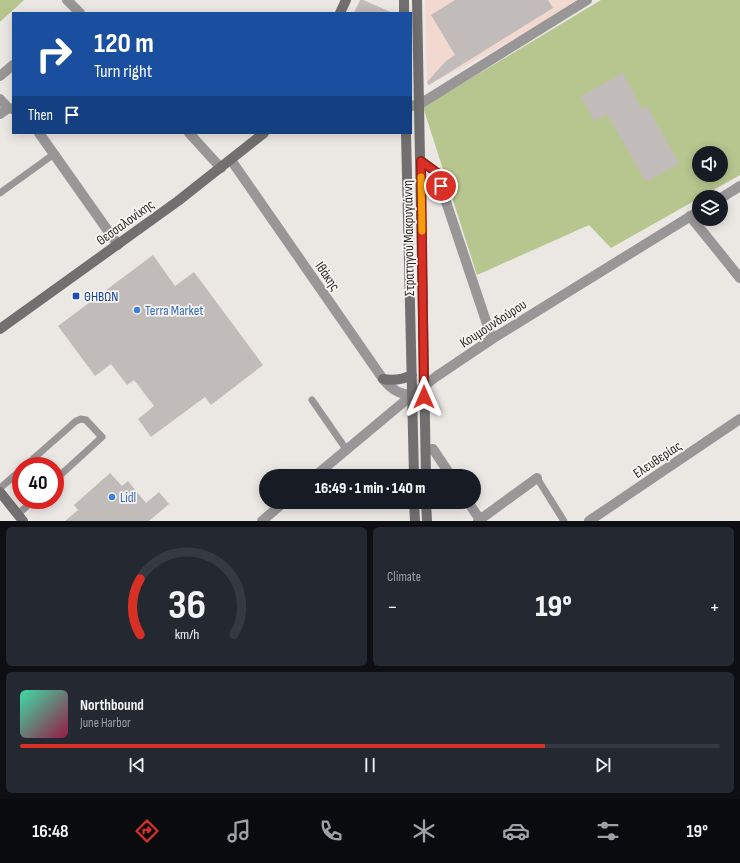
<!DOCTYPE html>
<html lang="en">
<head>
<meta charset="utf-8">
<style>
  body { margin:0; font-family:"Sofia Sans Condensed",sans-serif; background:#242831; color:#f1f3f6; height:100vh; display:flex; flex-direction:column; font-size:15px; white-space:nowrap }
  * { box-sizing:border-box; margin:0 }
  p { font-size:13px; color:#9ea1a6 }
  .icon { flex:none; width:22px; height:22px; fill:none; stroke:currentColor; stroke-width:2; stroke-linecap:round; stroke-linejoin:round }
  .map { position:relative; height:521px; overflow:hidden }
  .panel { display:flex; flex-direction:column; gap:6px; padding:6px; background:#0d0f14; flex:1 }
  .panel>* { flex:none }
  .guide { position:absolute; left:12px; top:12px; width:400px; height:122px; border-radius:0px; box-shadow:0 2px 10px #0003; background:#1a4fa0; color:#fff; overflow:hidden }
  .fabs { position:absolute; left:692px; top:146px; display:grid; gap:8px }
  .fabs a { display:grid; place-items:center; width:36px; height:36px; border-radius:50%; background:#171b24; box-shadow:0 2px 10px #0003; font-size:20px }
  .speed { position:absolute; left:12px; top:457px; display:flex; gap:8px; font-size:20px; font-weight:700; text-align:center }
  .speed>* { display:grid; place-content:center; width:52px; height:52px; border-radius:50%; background:#171b24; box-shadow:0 2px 10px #0003; line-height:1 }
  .speed .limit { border:6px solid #d22; background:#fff; color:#111 }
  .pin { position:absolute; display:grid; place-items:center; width:34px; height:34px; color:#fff; margin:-17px; border:2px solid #fff; border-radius:50%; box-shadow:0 1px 4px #0007 }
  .me { position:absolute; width:44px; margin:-22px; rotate:0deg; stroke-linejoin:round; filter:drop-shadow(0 0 3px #0008) }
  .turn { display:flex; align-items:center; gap:14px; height:84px; padding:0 16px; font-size:18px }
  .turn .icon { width:52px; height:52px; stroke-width:2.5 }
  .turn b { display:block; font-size:28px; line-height:34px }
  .then { display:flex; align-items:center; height:38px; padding:0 16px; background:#0003; gap:8px; font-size:15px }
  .big { font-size:30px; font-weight:800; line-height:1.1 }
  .panel .card { flex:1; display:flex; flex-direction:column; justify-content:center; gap:6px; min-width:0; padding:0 14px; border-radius:6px; background:#242831 }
  .panel .dial { align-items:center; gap:0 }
  .dial svg { height:104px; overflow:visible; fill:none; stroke:#363941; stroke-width:7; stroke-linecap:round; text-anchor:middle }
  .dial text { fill:#f1f3f6; stroke:none }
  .song { display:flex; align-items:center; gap:12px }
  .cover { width:48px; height:48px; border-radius:6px; background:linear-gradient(135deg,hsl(160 70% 55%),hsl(340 70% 35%)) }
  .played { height:4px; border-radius:2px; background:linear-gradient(90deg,#d93025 75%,#363941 75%) }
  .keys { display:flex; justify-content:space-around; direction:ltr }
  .heat { display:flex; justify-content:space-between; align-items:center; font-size:22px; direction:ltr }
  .panel .tiles { flex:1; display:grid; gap:6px; grid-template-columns:1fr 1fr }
  .card:last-child { grid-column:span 2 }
  .trip { position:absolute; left:259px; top:469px; width:222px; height:40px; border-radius:20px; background:#171b24; box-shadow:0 2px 10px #0003; font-weight:800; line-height:40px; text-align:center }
  .dock { display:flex; height:64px; justify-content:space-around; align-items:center; background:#090b0e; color:#9ea1a6 }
  .dock .icon { width:28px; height:28px }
  .dock .current { color:#d93025 }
  .dock b { font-size:18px; color:#f1f3f6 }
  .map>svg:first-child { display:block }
  .industrial { fill:#f1d9cf }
  .green { fill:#b7c58e; fill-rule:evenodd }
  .building { fill:#c1bcba }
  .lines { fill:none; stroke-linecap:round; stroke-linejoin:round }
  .lane { stroke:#989697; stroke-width:7 }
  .street { stroke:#989697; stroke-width:10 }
  .secondary { stroke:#726f70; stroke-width:10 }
  .route-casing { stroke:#8d1f18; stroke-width:10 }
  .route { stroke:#d93025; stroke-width:7 }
  .slow { stroke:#f59e0b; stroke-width:7 }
  .transit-dot { fill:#1a4fb4; stroke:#f8f5f2; stroke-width:1.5 }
  .shop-dot { fill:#3f7fe0; stroke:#f8f5f2; stroke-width:1.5 }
  .labels { text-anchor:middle; stroke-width:3.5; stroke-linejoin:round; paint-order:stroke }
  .street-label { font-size:14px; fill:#292826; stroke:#f8f5f2 }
  .transit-label { font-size:14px; fill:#164399; stroke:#f8f5f2; text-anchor:start }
  .shop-label { font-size:14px; fill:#366cbe; stroke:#f8f5f2; text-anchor:start }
</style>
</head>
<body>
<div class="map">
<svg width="740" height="521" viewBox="0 0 740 521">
  <rect width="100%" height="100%" fill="#ebe8e4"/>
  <path class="industrial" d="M425 0H588L427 86Z"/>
  <path class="green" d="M0 0H24L0 22Z
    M601 0H740V175L611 248 589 225 477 275 423 107ZM699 153H721V175H699Z"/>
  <path class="building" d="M360 0H363L393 13H354Z
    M455 0H548L553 8 429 85 427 82 446 61 455 55 431 15Z
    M623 73 642 109 647 106 679 163 646 182 607 114 594 121 581 96Z
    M153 255 175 286 194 272 263 365 211 405 205 397 151 437 138 419 154 406 134 380 127 385 111 364 95 376 58 326Z
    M110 473 122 486 128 481 146 503 159 492 169 504 149 521H65L78 510 74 505Z"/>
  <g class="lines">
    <path class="lane" d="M0 193 54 154
      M312 400 346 449
      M25 466 76 421 81 419 86 420 102 437 55 480
      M537 478 564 521
      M0 488 21 470
      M18 514 34 500"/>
    <path class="street" d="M67 0 80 13
      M0 76 13 65
      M0 99 8 108
      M411 106 420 104 587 0
      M0 114 8 108 13 109
      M39 133 118 245
      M189 133 221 168
      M231 160 383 379C390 388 400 395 412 395
      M421 161 436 172 492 339
      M721 198 740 186
      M690 216 740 278
      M426 450 433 449 451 476
      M315 476 412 395 437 376 492 339 699 211
      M468 502 481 521
      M262 521 284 502
      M478 521 537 478
      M589 521 740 419"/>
    <path class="secondary" d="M404 0V13
      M417 0 426 476
      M340 13 346 0
      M406 133 414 476
      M0 329 178 201 264 133
      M383 379C394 381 402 380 412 375
      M0 492 23 521
      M414 502 415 521
      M426 502 427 521"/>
  </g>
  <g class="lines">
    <defs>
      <path id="route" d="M424 397 421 161 436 172 441 186"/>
    </defs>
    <use href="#route" class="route-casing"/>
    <use href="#route" class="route"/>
    <path class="slow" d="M421 177 422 231"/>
  </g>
  <rect class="transit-dot" x="72" y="292" width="8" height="8" rx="2"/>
  <g class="shop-dot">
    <circle cx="137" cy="310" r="4"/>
    <circle cx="112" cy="497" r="4"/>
  </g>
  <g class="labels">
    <g class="street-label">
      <text transform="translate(125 222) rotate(-36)" y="5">Θεσσαλονίκης</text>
      <text transform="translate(408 238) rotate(-91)" y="5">Στρατηγού Μακρυγιάννη</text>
      <text transform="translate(328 276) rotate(55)" y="5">Ιθάκης</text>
      <text transform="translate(493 323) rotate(-33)" y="5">Κουμουνδούρου</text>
      <text transform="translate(657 459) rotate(-34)" y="5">Ελευθερίας</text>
    </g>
    <g class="transit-label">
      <text x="84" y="301">ΘΗΒΩΝ</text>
    </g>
    <g class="shop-label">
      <text x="145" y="315">Terra Market</text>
      <text x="120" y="502">Lidl</text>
    </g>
  </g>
</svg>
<div class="fabs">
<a><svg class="icon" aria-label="sound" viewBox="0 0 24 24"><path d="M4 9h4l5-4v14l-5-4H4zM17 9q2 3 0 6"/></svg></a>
<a><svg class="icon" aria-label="layers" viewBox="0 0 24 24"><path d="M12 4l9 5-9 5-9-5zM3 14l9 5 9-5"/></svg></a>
</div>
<div class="speed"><div class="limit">40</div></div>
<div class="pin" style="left:441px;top:186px;background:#d93025"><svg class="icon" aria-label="arrive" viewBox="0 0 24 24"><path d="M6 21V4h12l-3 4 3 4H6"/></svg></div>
<svg class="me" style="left:424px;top:397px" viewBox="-20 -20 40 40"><path d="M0-17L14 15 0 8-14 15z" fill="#d93025" stroke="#fff" stroke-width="4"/></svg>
<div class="trip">16:49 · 1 min · 140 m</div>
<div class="guide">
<div class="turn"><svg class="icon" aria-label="right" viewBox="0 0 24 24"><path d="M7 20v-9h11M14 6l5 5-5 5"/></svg><div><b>120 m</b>Turn right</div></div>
<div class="then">Then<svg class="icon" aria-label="arrive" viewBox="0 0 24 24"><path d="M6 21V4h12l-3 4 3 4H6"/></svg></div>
</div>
</div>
<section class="panel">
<div class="tiles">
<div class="card dial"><svg viewBox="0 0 100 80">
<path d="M14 69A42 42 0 1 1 86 69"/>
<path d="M14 69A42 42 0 0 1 14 26" stroke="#d93025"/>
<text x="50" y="56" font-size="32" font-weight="700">36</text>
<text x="50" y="72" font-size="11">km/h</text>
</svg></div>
<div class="card"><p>Climate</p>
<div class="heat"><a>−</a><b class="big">19°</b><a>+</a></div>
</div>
<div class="card">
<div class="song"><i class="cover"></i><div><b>Northbound</b><p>June Harbor</p></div></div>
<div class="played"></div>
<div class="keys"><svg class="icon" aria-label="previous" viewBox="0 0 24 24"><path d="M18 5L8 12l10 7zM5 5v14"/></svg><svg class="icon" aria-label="pause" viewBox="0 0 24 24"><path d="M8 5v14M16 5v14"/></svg><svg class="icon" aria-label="next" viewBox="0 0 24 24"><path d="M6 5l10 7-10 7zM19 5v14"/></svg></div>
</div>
</div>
</section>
<nav class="dock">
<b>16:48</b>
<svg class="icon current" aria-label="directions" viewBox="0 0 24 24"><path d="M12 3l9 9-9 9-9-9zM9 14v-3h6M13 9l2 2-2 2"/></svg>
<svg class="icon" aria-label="music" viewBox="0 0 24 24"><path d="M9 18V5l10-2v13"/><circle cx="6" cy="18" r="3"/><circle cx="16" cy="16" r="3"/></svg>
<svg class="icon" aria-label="phone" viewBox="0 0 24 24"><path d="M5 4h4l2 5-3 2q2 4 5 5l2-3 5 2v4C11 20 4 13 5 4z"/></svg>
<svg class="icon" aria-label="climate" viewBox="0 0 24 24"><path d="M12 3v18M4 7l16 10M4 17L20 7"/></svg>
<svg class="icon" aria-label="car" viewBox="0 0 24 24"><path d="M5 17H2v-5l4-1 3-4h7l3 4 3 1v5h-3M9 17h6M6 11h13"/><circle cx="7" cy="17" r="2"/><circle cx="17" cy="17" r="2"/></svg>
<svg class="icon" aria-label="filters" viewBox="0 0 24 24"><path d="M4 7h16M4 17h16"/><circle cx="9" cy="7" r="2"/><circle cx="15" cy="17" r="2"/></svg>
<b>19°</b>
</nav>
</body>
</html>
